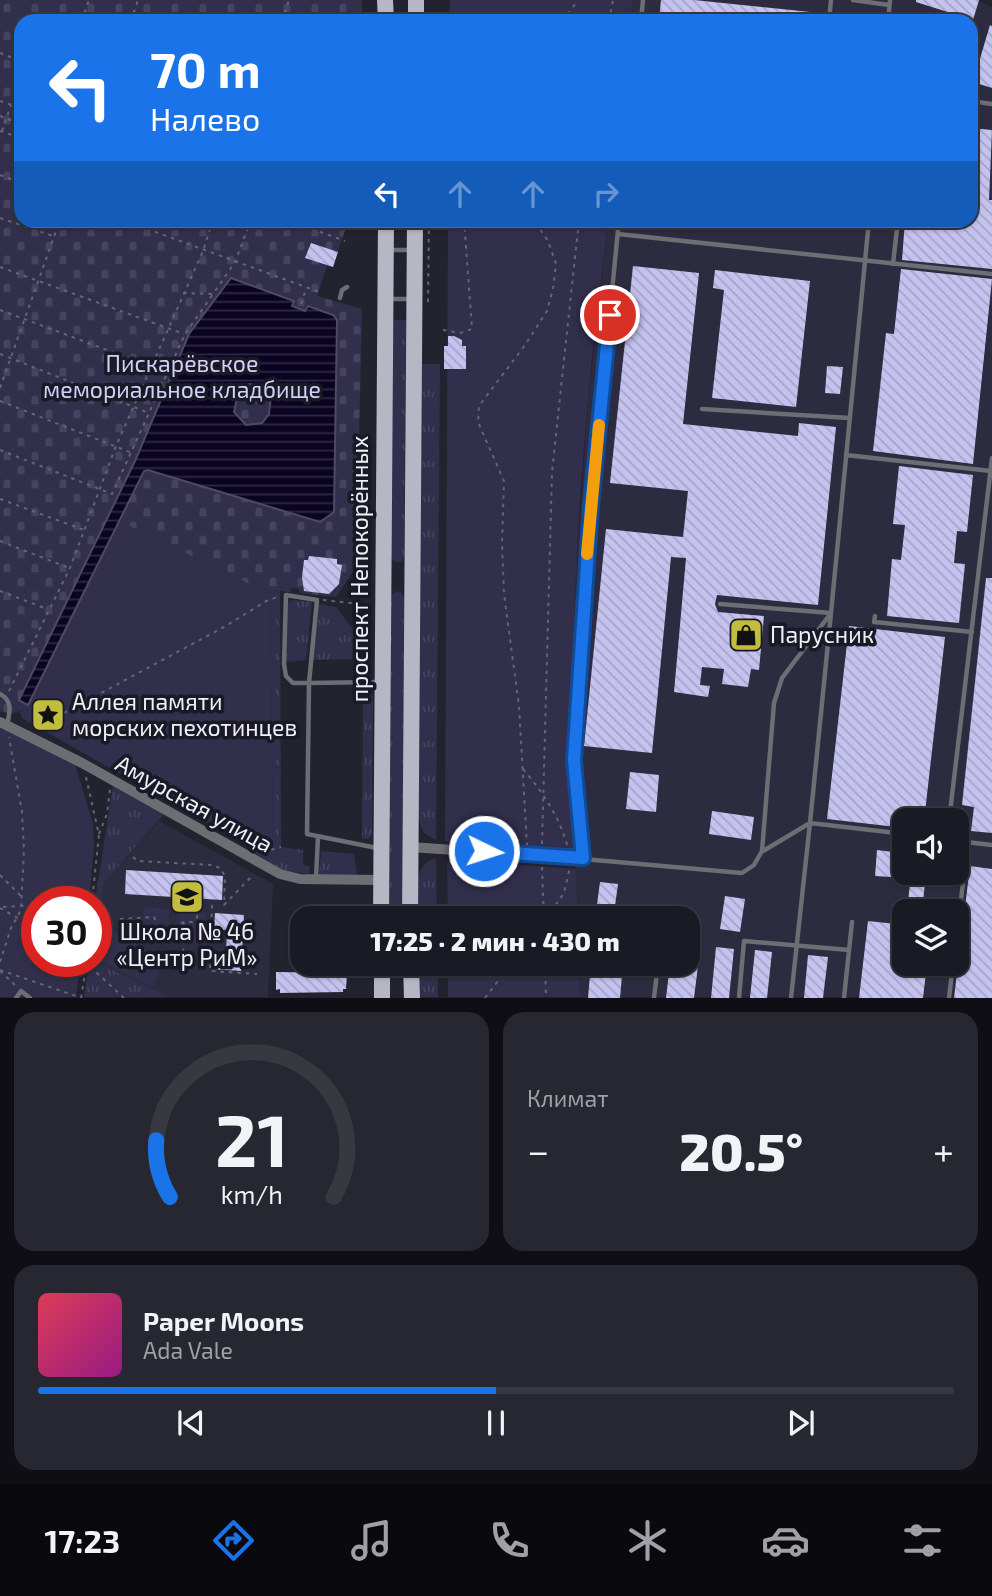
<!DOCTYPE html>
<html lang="ru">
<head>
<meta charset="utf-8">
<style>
  body { margin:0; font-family:"Exo 2",sans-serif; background:#272731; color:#f1f3f6; height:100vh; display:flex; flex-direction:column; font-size:26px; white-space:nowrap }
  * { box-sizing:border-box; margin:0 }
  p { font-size:23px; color:#9fa1a6 }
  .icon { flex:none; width:38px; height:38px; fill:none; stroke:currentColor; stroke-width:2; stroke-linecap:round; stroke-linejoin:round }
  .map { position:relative; height:998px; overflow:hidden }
  .panel { display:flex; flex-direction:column; gap:14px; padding:14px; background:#0e0e14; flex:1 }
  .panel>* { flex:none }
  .hud { position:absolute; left:14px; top:14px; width:964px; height:214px; border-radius:21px; box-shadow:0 2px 5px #0004,0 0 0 2px #383841; background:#1a73e8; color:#fff; overflow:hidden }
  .controls { position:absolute; left:892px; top:808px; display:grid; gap:14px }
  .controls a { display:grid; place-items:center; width:77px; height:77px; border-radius:14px; background:#1a1a24; box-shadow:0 2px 5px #0004,0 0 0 2px #383841; font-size:35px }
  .speed { position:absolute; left:21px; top:886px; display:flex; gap:14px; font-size:35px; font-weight:700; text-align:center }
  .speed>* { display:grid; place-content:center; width:91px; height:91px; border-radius:50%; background:#1a1a24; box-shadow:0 2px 5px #0004,0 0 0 2px #383841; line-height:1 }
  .speed .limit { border:10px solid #d22; background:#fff; color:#111 }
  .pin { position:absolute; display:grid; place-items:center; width:60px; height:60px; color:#fff; margin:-30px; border:4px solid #fff; border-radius:50%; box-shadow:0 2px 7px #0007 }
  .me { position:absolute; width:77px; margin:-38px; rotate:94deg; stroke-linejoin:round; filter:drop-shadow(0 0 5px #0008) }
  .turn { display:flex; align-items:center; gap:24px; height:147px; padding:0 21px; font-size:32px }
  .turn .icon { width:91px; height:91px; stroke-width:2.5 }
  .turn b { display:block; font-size:49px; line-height:60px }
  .lanes { display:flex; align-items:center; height:66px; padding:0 21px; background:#0003; justify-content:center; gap:35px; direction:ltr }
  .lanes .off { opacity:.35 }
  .big { font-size:52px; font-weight:800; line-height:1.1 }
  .panel .tile { flex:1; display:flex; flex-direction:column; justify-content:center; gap:10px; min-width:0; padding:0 24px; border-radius:21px; background:#272731 }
  .panel .dial { align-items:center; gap:0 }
  .dial svg { height:182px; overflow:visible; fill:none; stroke:#383841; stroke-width:7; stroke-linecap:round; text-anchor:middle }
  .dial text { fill:#f1f3f6; stroke:none }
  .song { display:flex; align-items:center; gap:21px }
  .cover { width:84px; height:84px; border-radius:10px; background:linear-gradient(135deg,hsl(350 70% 55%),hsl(310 70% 35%)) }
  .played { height:7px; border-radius:4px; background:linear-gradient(90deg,#1a73e8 50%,#383841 50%) }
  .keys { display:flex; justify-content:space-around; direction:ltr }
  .heat { display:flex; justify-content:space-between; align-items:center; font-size:38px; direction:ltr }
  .panel .tiles { flex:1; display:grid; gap:14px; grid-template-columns:1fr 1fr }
  .tile:last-child { grid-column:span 2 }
  .trip { position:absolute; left:290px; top:906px; width:410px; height:70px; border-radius:21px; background:#1a1a24; box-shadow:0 2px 5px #0004,0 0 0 2px #383841; font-weight:800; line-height:70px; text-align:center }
  .menu { display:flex; height:112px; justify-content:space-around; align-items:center; background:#0a0a0e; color:#9fa1a6 }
  .menu .icon { width:49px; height:49px }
  .menu .selected { color:#1a73e8 }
  .menu b { font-size:32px; color:#f1f3f6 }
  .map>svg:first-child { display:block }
  .built { fill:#2d2b3f; fill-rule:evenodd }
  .grass { fill:url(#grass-tufts) }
  .cemetery { fill:url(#cemetery-stones) }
  .park { fill:#312f4b }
  .water { fill:url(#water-rules); stroke:#4f4a62; stroke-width:2; fill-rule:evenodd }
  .building { fill:url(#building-back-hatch) }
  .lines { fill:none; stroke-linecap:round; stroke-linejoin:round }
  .path { stroke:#656571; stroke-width:2; stroke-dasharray:3.5 5; stroke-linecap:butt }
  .service { stroke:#6d6d74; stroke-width:4.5 }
  .minor { stroke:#6d6d74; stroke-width:10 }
  .primary { stroke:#b7b6c5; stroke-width:16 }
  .route-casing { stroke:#114b97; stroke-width:18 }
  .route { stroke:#1a73e8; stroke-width:12 }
  .slow { stroke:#f59e0b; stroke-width:12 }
  .labels { text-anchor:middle; stroke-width:7; stroke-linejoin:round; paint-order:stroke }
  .park-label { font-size:23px; fill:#d2d0f9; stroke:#1a1926 }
  .street-label { font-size:23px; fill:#efeff8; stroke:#1a1926 }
  .poi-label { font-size:23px; fill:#efeff8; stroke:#1a1926; text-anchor:start }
</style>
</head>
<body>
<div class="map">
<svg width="992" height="998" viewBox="0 0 992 998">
  <defs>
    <pattern id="grass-tufts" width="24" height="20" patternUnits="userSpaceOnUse" patternTransform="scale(1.75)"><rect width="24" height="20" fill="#312f4b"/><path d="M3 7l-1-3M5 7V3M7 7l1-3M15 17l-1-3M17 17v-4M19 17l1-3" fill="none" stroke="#45435d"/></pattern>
    <pattern id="cemetery-stones" width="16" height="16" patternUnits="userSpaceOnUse" patternTransform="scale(1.75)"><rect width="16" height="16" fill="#312f4b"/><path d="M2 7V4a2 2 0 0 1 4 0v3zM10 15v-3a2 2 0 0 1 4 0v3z" fill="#45435d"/></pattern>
    <pattern id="water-rules" width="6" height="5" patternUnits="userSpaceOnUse" patternTransform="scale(1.75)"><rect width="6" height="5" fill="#0a0422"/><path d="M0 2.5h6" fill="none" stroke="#2e2943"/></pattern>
    <pattern id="building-back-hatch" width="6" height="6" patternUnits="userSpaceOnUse" patternTransform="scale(1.75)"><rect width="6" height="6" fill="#c4c2ef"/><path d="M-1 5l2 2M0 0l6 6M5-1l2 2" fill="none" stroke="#a5a4c6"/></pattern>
  </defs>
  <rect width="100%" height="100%" fill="#232330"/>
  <path class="built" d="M633 0H976L992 7V997H580L579 964H688V919H578L576 869 573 848 570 739 576 574 588 401 608 221 971 220V21H630ZM905 821H957V873H905ZM905 912H957V964H905Z
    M159 821 273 884 268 997H170L93 962 96 961V939L104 883Z"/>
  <path class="grass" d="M393 320H406L404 556 402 561 398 562 393 561 391 556Z
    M422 364H440L436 840 424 833 418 819Z
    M270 590 280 591 281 847 303 850V865L310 866 309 874 281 870 251 854 254 850 273 846Z
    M397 591 402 593 404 598 402 919H389L391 595Z
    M294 600 312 602 306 660 286 662 288 605 289 601Z
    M319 604 336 607 355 632V659L313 660Z
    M363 689 370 691 373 696 372 835 368 839H362Z
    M113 786 164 814 104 883 96 939 95 901Z
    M321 851 354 854 357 875 355 876 319 875Z
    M436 858 437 919H419C419 899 410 865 436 858Z
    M89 961H93L170 997H84Z
    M419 964H438V997H420Z"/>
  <path class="cemetery" d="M0 0H362V21H21V220L348 221 333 267 327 265 317 296 362 309 356 567 336 597 300 593 299 589 291 588 290 592 259 589 120 522 29 706C20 712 11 716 0 711Z"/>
  <path class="park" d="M450 0H633L630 21H449Z
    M448 221H608C601 281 593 341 588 401 574 549 570 699 573 848L445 841Z
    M120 521 259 589 270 590 273 847 254 850 22 718 20 712 29 705Z
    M0 722 74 761 93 823 94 848 89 901H37V961H81L76 997H0Z
    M447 860 576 869 578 919H448Z
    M144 907 169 909V924L142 936Z
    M177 912 206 913 205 944 176 943Z
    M110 931 166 959 152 987 97 959Z
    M448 964H579L580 997H448Z"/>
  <path class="water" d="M231 278 294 301 292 306 305 311 308 306 333 315 337 320 334 512 320 522 148 470 144 471 28 705 19 700 135 461 189 334ZM249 384 262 386 271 396 269 414 262 423 246 425 234 412 238 393Z"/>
  <path class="building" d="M661 0H694L820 13 819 21H659Z
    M916 0H979L973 20 916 2Z
    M990 25 992 26V88L973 82Z
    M971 128 992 130 989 200H992V269L902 260 905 220H971Z
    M760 220H799L798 230 760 226Z
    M311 243 338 252 333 267 305 258Z
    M633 266 699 273 683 424 798 436 799 423 836 427 818 605 717 595 715 604 718 612 764 616 759 670 751 669 748 687 722 684 724 669 702 667 700 685 710 686 708 697 674 692 686 558 671 557 652 753 584 746 606 529 683 537 688 491 610 483Z
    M901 269 992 279 973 464 873 451 886 333 894 334Z
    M715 270 810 281 796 407 712 398 724 290 713 288Z
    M448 336H454L462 340V346H466V369H444V346H448Z
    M827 366 843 367 840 394 825 393Z
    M899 466 973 475 967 532 957 531 954 563 965 564 959 623 887 616 892 559 901 560 905 525 893 524Z
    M309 556 337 559V564L342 565 339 584 329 594 304 591 302 577 304 560H308Z
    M986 578H992V833L971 831 974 807 962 805Z
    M849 626 945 637 924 821H905V828L827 819Z
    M630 772 659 775 656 812 626 809Z
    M712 811 754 817 751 840 709 834Z
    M877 850 893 852 891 877 875 876Z
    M970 866 992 869V998H954Z
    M126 870 223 876 222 900 125 894Z
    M911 873H926L922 912H907Z
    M600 882 618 884 615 906H610L609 919H595Z
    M725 896 745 899 740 932 720 929Z
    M215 913 244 915 241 971 212 969 213 954 226 955 227 930 214 929Z
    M868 921 905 925V964H927L923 998H859Z
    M716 947 734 949 729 998H711Z
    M688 948 700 950 694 998H666L670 964H688Z
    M755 950 772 952 767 998H750Z
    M808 955 828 957 823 998H804Z
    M591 964H623L620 998H588Z
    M276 972 347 973 346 989H343V992L280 993V989L276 990Z"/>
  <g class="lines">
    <path class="path" d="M82 21 89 0
      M131 21 138 0
      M282 21 289 0
      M563 21 578 0
      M609 21 613 0
      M0 53 21 61
      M0 101 21 108
      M0 116 21 124
      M0 131 21 138
      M2 131 11 105
      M0 175 21 183
      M0 218 53 236
      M123 220 322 293
      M256 220H260
      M288 220 345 241
      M0 267 184 334
      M183 293 213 294 235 262 251 220
      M428 302 429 220
      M301 304 306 289
      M0 310 166 372
      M443 330 460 333 472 329 464 220
      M0 354 149 413
      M0 388 60 220
      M0 401 132 453
      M0 450 112 494 185 334 213 294
      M0 499 84 530
      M0 541 69 568
      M0 591 47 609
      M323 600 361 604
      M9 691 70 568 116 446 203 251 213 220
      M34 729 224 627 268 600 278 597
      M523 769C544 794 559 816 568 848
      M86 777 99 835 92 901
      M99 834 107 814 110 789
      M542 844 552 472 579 220
      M527 846 519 706 504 594 502 543 504 481 478 422 479 406 525 345 547 311 553 289 556 264 548 241 534 220
      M263 852 281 847
      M133 857 138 861 212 865 220 868 225 876 224 905 253 875
      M542 867 544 919
      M0 875 21 896
      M71 901 91 899
      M212 905 210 971 257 974
      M3 907 37 905
      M0 908 37 929
      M120 919 154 917 159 930
      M546 919 564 893 570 867
      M184 923 183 958 209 959
      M134 943 184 922H192L197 918 198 904
      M84 961 124 998
      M0 962 12 925 18 917 21 907 24 850 22 812 9 737
      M545 964 546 998
      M0 970 82 998
      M0 971 15 985
      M81 998 87 961
      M485 998 511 964"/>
    <path class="service" d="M853 0 889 5
      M641 21 643 0
      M829 21 831 0
      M888 21 890 0
      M971 101 992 104
      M618 234 992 274
      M390 250H410
      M893 264 898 220
      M340 298 342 290 347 287
      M388 299H411
      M702 409 850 418
      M846 455 991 471
      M286 595 317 600 309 683H293L286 676 284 664Z
      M720 604 831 613 810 823 763 851
      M875 616 874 622 972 632
      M0 694C13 701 10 712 7 725
      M949 821 992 458
      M957 841 992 845
      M377 848 307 834 309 683 378 682
      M572 858 742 873 754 865 762 851 774 703 782 678 831 613 869 220
      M583 858 574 760 591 505 619 220
      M316 878 318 837
      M957 932 968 842
      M16 998 21 991 30 998
      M654 998 658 964
      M739 998 744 941 849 950
      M791 998 810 823 905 834
      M844 998 852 922
      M949 998 953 964"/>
    <path class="minor" d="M0 722 82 763 280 874 300 879 380 880
      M410 847 571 858"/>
    <path class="primary" d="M385 0 386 21
      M416 21V0
      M381 919 386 220
      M410 919 415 220
      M382 964V998
      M411 964 412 998"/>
  </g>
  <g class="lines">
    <defs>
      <path id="route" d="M484 851 583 858 574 760 591 505 610 315"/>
    </defs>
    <use href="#route" class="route-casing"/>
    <use href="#route" class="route"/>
    <path class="slow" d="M587 554 599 425"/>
  </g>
  <defs>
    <symbol id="shop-square" viewBox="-11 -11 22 22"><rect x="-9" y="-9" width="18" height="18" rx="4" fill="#c2bd3f" stroke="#1a1926"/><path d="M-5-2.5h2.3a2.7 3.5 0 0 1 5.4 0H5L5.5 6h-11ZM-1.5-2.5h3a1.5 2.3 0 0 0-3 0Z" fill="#111"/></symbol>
    <symbol id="sight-square" viewBox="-11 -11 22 22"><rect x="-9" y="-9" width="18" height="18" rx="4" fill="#c2bd3f" stroke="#1a1926"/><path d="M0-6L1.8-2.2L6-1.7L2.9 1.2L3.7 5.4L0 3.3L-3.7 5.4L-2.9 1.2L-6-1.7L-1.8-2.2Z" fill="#111"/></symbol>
    <symbol id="school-square" viewBox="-11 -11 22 22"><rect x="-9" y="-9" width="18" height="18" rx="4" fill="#c2bd3f" stroke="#1a1926"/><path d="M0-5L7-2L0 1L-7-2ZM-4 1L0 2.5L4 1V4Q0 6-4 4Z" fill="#111"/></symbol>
  </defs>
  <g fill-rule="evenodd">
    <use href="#shop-square" x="727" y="616" width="38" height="38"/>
    <use href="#sight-square" x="29" y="696" width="38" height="38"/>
    <use href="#school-square" x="168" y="878" width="38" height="38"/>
  </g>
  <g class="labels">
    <g class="park-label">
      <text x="182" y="372">Пискарёвское<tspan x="182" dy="26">мемориальное кладбище</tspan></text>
    </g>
    <g class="street-label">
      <text transform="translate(360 569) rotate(-90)" y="8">проспект Непокорённых</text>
      <text transform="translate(194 804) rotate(29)" y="8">Амурская улица</text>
    </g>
    <g class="poi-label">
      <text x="770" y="643">Парусник</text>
      <text x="72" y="710">Аллея памяти<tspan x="72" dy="26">морских пехотинцев</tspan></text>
      <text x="187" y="940" text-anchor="middle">Школа № 46<tspan x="187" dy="26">«Центр РиМ»</tspan></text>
    </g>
  </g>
</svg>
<div class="controls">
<a><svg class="icon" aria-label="sound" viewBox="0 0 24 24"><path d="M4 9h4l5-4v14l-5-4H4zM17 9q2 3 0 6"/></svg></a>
<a><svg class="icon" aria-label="layers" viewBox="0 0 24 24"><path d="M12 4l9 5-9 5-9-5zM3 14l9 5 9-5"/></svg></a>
</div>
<div class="speed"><div class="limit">30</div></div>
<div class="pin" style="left:610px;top:315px;background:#d93025"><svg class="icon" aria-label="arrive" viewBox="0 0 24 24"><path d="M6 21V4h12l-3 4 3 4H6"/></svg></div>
<svg class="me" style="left:484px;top:851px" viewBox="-20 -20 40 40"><circle r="17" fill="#1a73e8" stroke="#fff" stroke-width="3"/><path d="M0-11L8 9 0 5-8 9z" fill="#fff"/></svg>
<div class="trip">17:25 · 2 мин · 430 m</div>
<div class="hud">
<div class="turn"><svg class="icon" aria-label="left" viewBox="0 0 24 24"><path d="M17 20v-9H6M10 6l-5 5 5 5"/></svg><div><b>70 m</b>Налево</div></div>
<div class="lanes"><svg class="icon" aria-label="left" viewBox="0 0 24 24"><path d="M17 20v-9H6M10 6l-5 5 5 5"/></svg><svg class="icon off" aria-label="ahead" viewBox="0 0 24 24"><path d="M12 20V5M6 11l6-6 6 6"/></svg><svg class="icon off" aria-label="ahead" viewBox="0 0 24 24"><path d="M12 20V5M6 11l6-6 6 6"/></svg><svg class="icon off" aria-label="right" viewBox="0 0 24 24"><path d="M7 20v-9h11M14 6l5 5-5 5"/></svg></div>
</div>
</div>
<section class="panel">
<div class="tiles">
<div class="tile dial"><svg viewBox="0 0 100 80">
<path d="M14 69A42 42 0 1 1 86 69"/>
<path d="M14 69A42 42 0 0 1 8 44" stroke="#1a73e8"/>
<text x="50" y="56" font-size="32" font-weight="700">21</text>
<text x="50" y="72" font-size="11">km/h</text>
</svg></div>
<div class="tile"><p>Климат</p>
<div class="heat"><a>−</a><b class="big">20.5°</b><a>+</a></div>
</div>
<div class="tile">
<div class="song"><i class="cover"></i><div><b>Paper Moons</b><p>Ada Vale</p></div></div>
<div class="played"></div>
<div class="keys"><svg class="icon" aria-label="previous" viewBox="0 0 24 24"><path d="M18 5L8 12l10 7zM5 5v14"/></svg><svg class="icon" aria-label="pause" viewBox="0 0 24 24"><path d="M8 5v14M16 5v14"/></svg><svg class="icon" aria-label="next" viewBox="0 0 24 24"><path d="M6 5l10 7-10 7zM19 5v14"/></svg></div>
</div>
</div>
</section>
<nav class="menu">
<b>17:23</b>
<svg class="icon selected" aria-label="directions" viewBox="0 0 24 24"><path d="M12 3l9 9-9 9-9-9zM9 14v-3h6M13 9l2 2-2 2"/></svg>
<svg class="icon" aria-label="music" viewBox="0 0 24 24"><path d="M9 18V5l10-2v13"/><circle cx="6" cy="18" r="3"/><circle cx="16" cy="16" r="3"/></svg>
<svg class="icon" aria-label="phone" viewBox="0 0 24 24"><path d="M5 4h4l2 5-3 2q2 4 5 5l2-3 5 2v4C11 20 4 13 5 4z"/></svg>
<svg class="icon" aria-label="climate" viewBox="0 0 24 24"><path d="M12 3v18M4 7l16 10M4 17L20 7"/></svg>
<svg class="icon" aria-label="car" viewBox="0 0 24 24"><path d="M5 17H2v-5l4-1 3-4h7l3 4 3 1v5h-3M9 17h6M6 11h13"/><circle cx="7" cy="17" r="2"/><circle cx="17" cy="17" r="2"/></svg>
<svg class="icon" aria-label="filters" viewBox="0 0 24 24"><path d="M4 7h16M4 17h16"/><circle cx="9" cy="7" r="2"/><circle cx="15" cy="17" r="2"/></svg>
</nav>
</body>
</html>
